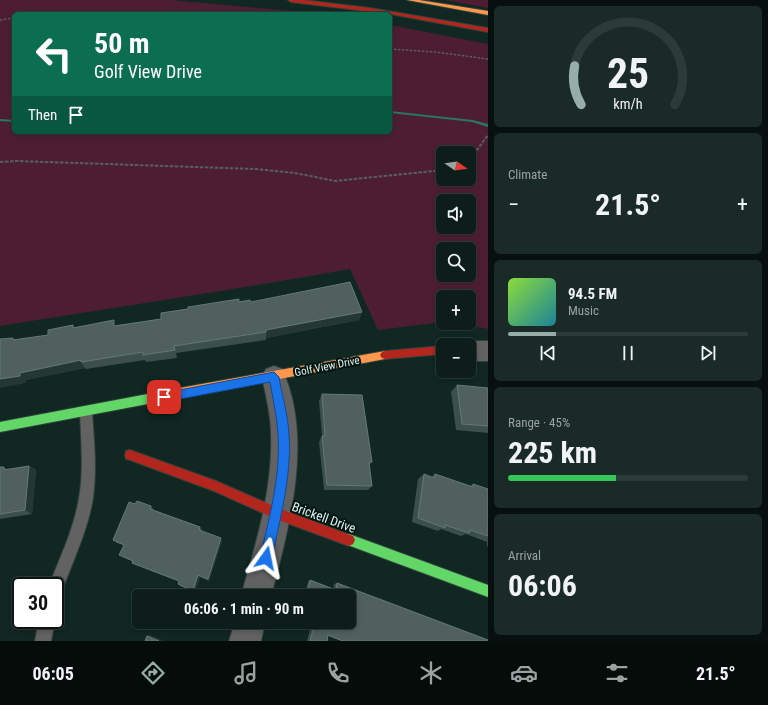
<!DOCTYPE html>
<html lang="en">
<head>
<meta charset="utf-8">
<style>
  body { margin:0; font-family:"Roboto Condensed",sans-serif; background:#1a2a27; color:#f1f3f6; height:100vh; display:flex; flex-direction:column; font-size:15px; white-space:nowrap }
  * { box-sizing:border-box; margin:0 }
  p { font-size:13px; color:#9aa2a2 }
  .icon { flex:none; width:22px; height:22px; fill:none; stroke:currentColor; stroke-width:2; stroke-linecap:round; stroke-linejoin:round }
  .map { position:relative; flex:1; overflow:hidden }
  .drawer { display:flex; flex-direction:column; gap:6px; padding:6px; background:#07100e; width:280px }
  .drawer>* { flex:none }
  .top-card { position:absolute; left:12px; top:12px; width:380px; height:122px; border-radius:6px; box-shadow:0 2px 6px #0003,0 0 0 1px #2c3b39; background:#0b6e4f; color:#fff; overflow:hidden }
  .needle { width:26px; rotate:103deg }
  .controls { position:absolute; left:436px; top:146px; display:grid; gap:8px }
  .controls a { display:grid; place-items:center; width:40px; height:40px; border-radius:6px; background:#0c1d1a; box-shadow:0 2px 6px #0003,0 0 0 1px #2c3b39; font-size:20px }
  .speed { position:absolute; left:12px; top:577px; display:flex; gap:8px; font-size:20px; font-weight:700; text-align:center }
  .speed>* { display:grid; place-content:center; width:52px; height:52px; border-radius:50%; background:#0c1d1a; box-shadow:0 2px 6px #0003,0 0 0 1px #2c3b39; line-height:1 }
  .speed .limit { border:2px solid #111; border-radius:6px; background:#fff; color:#111 }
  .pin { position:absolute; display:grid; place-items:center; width:34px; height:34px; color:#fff; margin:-17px; border-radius:8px; box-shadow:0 2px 6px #0006 }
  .me { position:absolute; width:44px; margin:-22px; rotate:12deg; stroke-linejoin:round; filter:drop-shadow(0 0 3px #0008) }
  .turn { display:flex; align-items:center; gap:14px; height:84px; padding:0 16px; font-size:18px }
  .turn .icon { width:52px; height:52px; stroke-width:2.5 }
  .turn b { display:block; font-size:28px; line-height:34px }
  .then { display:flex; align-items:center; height:38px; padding:0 16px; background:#0003; gap:8px; font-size:15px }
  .big { font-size:30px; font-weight:700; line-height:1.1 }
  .drawer .widget { flex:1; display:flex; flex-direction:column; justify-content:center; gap:6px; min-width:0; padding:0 14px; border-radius:6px; background:#1a2a27 }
  .drawer .dial { align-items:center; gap:0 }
  .dial svg { height:104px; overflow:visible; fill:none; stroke:#2c3b39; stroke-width:7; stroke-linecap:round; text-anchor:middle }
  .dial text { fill:#f1f3f6; stroke:none }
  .song { display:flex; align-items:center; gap:12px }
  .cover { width:48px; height:48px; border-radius:6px; background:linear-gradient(135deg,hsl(90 70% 55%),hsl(190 70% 35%)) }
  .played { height:4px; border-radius:2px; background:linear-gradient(90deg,#97ada7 20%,#2c3b39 20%) }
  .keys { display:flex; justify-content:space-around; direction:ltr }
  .heat { display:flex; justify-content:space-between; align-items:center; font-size:22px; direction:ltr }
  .charge { height:6px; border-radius:3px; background:linear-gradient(90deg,#34c759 45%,#2c3b39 0) }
  .trip { position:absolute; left:132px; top:589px; width:224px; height:40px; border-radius:6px; background:#0c1d1a; box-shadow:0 2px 6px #0003,0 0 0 1px #2c3b39; font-weight:700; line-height:40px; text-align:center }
  .menu { display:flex; height:64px; justify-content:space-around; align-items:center; background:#050c0a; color:#9aa2a2 }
  .menu .icon { width:28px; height:28px }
  .menu .active { color:#97ada7 }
  .menu b { font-size:18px; color:#f1f3f6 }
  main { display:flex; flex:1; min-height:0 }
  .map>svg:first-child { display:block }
  .green { fill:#4d1e33; fill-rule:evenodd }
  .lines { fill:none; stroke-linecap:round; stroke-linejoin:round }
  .stream { fill:#297565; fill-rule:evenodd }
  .lane-casing { stroke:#2f423e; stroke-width:2 }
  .street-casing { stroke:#2f423e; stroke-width:2 }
  .fast-casing { stroke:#2f423e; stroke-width:2 }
  .slow-casing { stroke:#2f423e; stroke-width:2 }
  .jam-casing { stroke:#2f423e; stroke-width:2 }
  .path-far1 { stroke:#575f5e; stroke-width:1.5; stroke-dasharray:2.5 1.5; stroke-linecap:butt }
  .path { stroke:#575f5e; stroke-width:2; stroke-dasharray:3.5 1.5; stroke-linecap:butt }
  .lane { fill:#636263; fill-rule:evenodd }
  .street { fill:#636263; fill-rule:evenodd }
  .fast { fill:#63d668; fill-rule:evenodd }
  .slow { fill:#ff974d; fill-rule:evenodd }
  .jam { fill:#b3261e; fill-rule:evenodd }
  .wall { fill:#3d4f4b }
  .shaded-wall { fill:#243733 }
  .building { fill:#4f605d; stroke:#667874 }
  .route { fill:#1a73e8; stroke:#114b97 }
  .labels { text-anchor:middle; stroke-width:4; stroke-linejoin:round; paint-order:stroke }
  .street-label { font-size:11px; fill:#e0f5ef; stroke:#051511 }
  .near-street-label { font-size:13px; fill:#e0f5ef; stroke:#051511 }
</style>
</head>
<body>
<main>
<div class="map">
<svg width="488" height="641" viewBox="0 0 488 641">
  <rect width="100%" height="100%" fill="#102722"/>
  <path class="green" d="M0 0H171L327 14H14V132H390V25L488 44V329L457 323H469V297H443V322L378 330 350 269C234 290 117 307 0 326ZM443 153H469V179H443ZM443 201H469V227H443ZM443 249H469V275H443Z
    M445 0H488V8Z"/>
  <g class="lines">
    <path class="stream" d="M390 111 473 120 488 124V127L472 122 390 113Z
      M0 119 14 120V122L0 121Z"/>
    <defs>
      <path id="lane" d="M86 406 90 408 92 412C94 440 97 469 93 498 88 530 73 560 62 591L60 596 55 598V586H49C60 557 74 529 79 498 84 470 81 441 80 412L82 408Z
        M39 620H55L51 641H35Z"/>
      <path id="street" d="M469 341H488V361H469V345H460Z
        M274 366 282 369C314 438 289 527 271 596H241C256 543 273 490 271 434 271 415 266 396 262 377L266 369Z
        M235 622H265L261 641H229Z"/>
      <path id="fast" d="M174 389 177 391 179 394 177 397 174 399 0 432V422Z
        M349 534 488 585V597L345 544 343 540 345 536Z"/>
      <path id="slow" d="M407 0H419L488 11V15Z
        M385 351 388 352 390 355 388 358 385 359 174 399 171 397 169 394 171 391 174 389Z"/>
      <path id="jam" d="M288 0H303L370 8 488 28V32L390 14 291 2Z
        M443 346V354L385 359 382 358 380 355 382 352 385 351Z
        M130 450 216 481 278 508 353 536 355 540 353 544 349 546 276 519 214 491 130 460 126 459 125 455 126 451Z"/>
    </defs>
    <use href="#lane" class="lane-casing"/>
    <use href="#street" class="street-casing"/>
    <use href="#fast" class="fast-casing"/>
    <use href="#slow" class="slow-casing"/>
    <use href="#jam" class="jam-casing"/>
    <path class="path-far1" d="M0 20 14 18
      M390 49 435 52 488 59"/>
    <path class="path" d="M469 157 474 154 488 135
      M0 162 17 161 255 169 295 173 335 181 443 170"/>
    <use href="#lane" class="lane"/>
    <use href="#street" class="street"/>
    <use href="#fast" class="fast"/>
    <use href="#slow" class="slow"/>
    <use href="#jam" class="jam"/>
  </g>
  <path class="wall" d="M239 302H251L362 312 359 320 266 338V340L176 353 177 358 146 362 145 360 86 369 85 368 26 380V383L13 338 15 340 48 335 73 325 74 327 116 326 161 319Z
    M457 385 488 388V433L456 430 451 392Z
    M322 394 372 462 369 465 372 486 368 490H324L319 442 322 436 319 401Z
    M29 466 36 470 32 514 0 519V467L8 469Z
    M424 474 431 477 435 474 470 486 473 484 488 489V547L487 546V542L466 534 461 536 441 529 438 531 412 522 418 479Z
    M135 504 151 506 154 510 200 527 202 530 201 531 222 541 209 581 200 577 195 592 180 586 179 581 136 565 132 563V561L119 555 124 545 117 543 113 540Z
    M310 580 333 589 334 584 337 583 488 641H341L328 636 327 641H307L310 630 297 625 298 622H349V596H304L308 582Z"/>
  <path class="shaded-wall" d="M362 312 359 320 266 338V330Z
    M81 360V362L85 368 26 380V383L0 388V379L20 373Z
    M29 466 36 470 32 514 25 510Z
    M221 538 222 541 209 581 208 579Z
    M198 575 200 577 195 592 193 591Z
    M150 635 164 641H159L147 636Z"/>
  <path class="building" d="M350 282 362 312 266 330V332L174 346 175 350 143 355V352L81 362V360L20 373V376L0 379V339L13 338V340L48 335V330L73 325V328L114 320V326L161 319V313L188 309V307L239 299V302L250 300 251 302Z
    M457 385 488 388V426L462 424Z
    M322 394 362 395 372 462H369L372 486 327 485 322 436H325Z
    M29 466 25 510 0 514V467H4V470Z
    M424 474 434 478 435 474 473 487V484L488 489V536L470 530 469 533 445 525V528L418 518Z
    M137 501 151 506 150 509 200 527 199 530 221 538 208 579 198 575 193 591 178 584 179 581 132 563 133 561 119 555 124 545 113 540 129 502 135 504Z
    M310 580 336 590 337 583 488 640V641H343L328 635 327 641H310L313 630 299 625 300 622H349V596H307Z
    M147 636 159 641H145Z"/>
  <path class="route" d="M274 372 279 377C282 396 288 415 289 434 292 476 280 518 272 558L270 563 266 564 262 563 260 558C269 518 281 476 278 434 277 417 273 399 270 382L164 402 161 401 159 397 161 394 164 393Z"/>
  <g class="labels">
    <g class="street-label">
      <text transform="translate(327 366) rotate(-11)" y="4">Golf View Drive</text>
    </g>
    <g class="near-street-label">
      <text transform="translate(324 517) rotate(20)" y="5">Brickell Drive</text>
    </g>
  </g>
</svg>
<div class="controls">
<a><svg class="needle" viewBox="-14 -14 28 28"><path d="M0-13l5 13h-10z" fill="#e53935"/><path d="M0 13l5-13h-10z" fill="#9aa2a2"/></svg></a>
<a><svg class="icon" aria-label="sound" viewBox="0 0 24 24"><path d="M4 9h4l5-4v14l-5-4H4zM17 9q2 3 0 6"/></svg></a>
<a><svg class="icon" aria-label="search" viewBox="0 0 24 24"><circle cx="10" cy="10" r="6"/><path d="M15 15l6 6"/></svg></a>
<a>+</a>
<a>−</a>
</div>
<div class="speed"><div class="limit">30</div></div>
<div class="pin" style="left:164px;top:397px;background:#d93025"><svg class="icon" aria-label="arrive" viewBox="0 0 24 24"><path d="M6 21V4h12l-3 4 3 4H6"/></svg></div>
<svg class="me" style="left:266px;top:558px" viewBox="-20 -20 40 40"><path d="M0-17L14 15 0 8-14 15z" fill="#1a73e8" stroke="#fff" stroke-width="4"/></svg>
<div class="trip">06:06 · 1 min · 90 m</div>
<div class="top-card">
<div class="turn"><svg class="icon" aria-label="left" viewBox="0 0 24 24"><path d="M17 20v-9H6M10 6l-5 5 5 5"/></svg><div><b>50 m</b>Golf View Drive</div></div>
<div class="then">Then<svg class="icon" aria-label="arrive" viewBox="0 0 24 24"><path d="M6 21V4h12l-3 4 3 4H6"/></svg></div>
</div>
</div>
<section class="drawer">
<div class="widget dial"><svg viewBox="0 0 100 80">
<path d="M14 69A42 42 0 1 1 86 69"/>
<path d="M14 69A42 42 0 0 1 9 39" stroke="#97ada7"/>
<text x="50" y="56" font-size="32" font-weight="700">25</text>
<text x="50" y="72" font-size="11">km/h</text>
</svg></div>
<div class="widget"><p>Climate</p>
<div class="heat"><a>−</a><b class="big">21.5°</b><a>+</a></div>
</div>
<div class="widget">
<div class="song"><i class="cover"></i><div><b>94.5 FM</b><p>Music</p></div></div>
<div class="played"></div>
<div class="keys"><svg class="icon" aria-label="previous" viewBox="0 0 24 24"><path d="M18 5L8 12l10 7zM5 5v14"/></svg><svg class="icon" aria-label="pause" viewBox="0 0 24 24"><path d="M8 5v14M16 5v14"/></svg><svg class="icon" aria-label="next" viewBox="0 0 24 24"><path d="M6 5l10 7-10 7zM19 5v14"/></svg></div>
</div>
<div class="widget"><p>Range · 45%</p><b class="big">225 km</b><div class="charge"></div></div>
<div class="widget"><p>Arrival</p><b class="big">06:06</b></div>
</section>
</main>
<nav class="menu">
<b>06:05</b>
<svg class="icon active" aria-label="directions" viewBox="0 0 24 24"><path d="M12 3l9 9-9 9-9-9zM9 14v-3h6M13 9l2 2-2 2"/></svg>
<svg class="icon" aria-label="music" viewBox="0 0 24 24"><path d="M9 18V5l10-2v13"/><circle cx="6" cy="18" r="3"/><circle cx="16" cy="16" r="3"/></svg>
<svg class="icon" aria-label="phone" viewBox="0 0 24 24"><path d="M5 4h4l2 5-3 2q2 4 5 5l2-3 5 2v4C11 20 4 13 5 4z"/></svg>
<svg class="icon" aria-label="climate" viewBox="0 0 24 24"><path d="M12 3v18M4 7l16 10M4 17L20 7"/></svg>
<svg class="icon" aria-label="car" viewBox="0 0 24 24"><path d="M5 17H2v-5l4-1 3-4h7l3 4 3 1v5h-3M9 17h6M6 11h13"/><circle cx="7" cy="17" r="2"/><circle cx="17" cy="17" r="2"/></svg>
<svg class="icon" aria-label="filters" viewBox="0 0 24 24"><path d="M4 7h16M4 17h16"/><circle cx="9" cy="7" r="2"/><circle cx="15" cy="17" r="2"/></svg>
<b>21.5°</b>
</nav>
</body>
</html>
